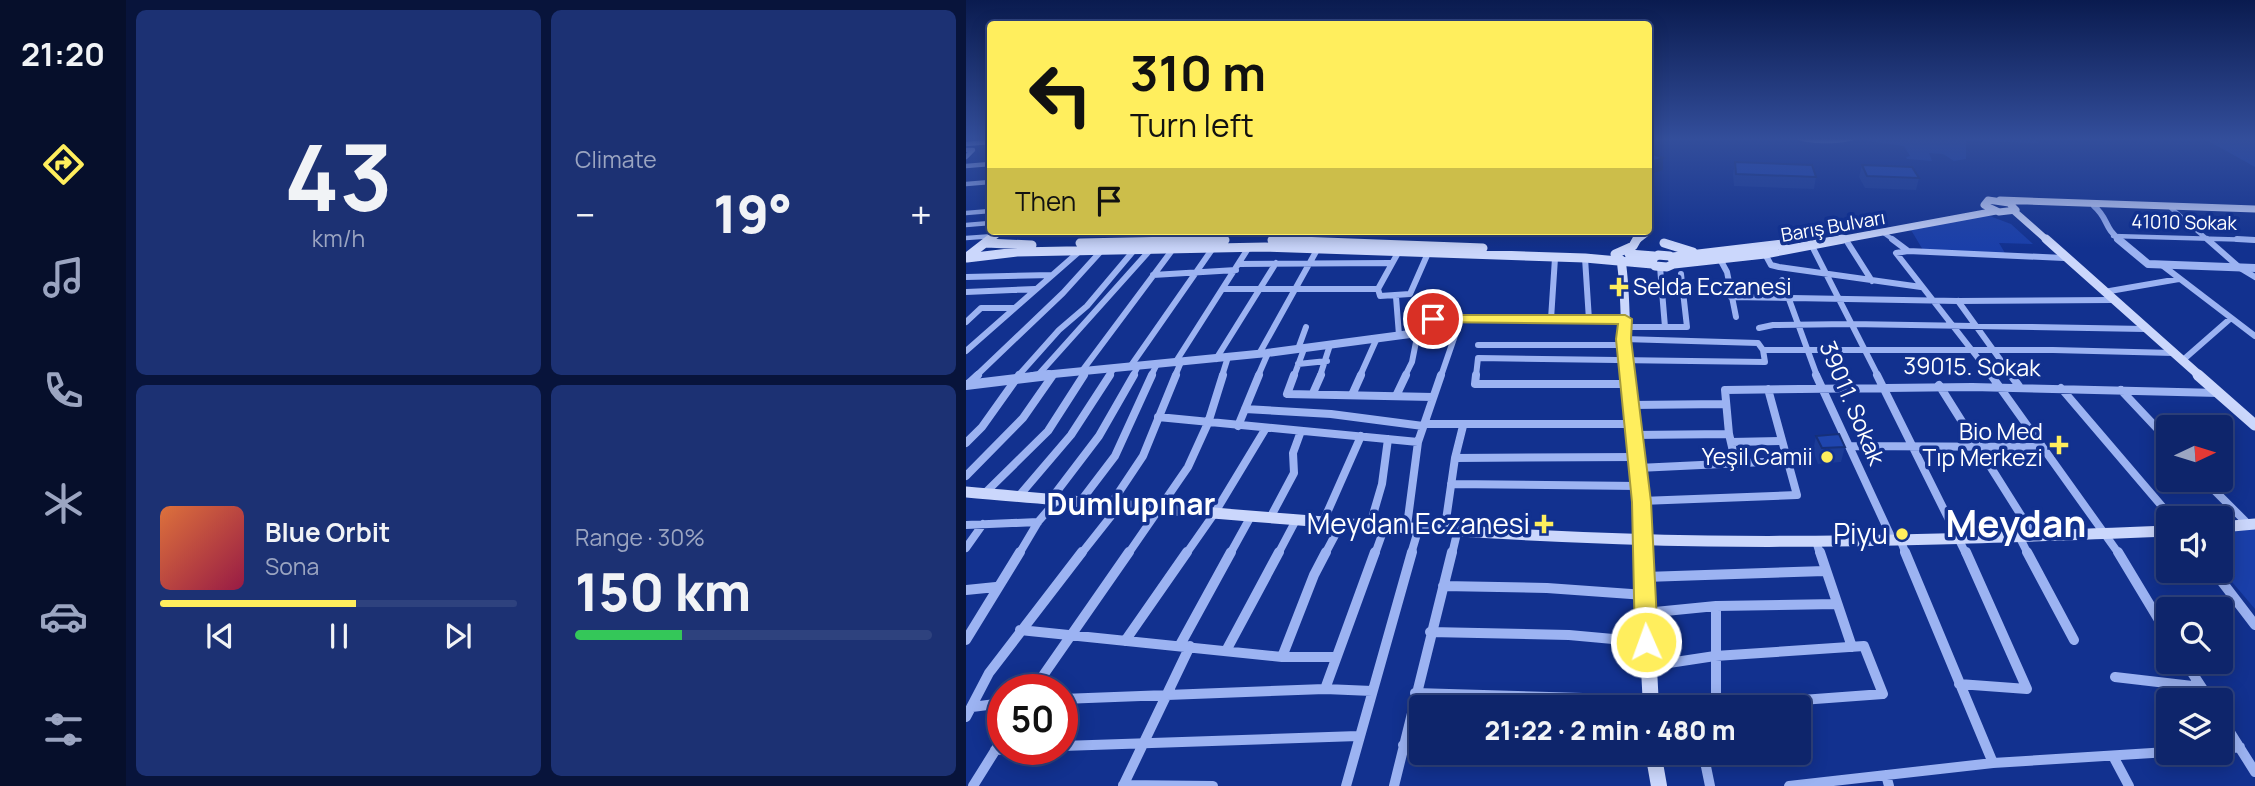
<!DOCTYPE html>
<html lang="en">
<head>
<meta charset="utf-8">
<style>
  body { margin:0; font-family:Manrope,sans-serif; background:#1c3173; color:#f1f3f6; height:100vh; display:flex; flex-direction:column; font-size:26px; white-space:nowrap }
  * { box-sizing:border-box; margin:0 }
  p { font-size:23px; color:#9ba5c1 }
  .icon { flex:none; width:38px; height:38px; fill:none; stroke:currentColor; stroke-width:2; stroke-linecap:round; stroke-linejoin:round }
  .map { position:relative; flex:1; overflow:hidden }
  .side { display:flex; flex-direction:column; gap:10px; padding:10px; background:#08143b; width:840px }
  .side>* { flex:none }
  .guide { position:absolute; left:21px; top:21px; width:665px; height:214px; border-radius:7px; box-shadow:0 4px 18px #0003,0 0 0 2px #2e427e; background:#ffee5d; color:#111; overflow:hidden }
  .needle { width:46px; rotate:86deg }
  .buttons { position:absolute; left:1190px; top:415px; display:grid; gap:14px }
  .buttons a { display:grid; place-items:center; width:77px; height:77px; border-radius:7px; background:#0e256b; box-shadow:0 4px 18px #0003,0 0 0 2px #2e427e; font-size:35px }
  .speed { position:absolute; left:21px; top:674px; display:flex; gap:14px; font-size:35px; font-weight:700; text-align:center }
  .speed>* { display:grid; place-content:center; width:91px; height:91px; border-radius:50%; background:#0e256b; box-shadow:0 4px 18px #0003,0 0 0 2px #2e427e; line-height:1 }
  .speed .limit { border:10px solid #d22; background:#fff; color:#111 }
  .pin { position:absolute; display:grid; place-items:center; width:60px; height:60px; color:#fff; margin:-30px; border:4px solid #fff; border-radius:50%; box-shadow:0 2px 7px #0007 }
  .me { position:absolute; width:77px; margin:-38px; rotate:358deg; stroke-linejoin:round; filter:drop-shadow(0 0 5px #0008) }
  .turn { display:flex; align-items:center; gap:24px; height:147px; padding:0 28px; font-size:32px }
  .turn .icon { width:91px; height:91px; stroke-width:2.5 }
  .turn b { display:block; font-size:49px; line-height:60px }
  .then { display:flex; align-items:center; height:66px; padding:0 28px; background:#0003; gap:14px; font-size:26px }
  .big { font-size:52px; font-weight:800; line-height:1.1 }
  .side .widget { flex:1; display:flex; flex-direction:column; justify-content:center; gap:10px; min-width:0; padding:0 24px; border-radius:10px; background:#1c3173 }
  .side .dial { align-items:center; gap:0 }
  .dial b { font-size:91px; line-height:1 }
  .song { display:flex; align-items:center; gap:21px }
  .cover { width:84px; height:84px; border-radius:10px; background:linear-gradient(135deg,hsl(20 70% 55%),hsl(340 70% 35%)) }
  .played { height:7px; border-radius:4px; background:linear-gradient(90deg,#ffee5d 55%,#2e427e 55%) }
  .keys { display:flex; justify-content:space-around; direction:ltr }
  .heat { display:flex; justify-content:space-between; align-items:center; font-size:38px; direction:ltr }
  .charge { height:10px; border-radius:5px; background:linear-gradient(90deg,#34c759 30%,#2e427e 0) }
  .side .tiles { flex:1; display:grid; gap:10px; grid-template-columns:repeat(2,1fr) }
  .trip { position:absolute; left:443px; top:695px; width:402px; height:70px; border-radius:7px; background:#0e256b; box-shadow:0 4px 18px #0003,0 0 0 2px #2e427e; font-weight:800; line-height:70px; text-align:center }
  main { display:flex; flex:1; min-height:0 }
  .menu { display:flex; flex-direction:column; width:126px; justify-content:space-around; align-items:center; background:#060f2b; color:#9ba5c1 }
  .menu .icon { width:49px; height:49px }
  .menu .active { color:#ffee5d }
  .menu b { font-size:32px; color:#f1f3f6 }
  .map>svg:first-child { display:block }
  .green { fill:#1a3fa9 }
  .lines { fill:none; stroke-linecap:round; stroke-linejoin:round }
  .taxiway { fill:#8898c7; fill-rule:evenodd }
  .minor-far3 { stroke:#9cb3f2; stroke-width:4.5 }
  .minor-far2 { stroke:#9cb3f2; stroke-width:6 }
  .minor-far1 { stroke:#9cb3f2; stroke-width:8 }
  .minor { stroke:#9cb3f2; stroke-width:10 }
  .tertiary-far2 { stroke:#9cb3f2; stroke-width:6 }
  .tertiary-far1 { stroke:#9cb3f2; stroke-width:8 }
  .tertiary { stroke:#9cb3f2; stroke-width:10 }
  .secondary-far3 { stroke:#cbd7fc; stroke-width:7 }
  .secondary-far2 { stroke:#cbd7fc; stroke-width:9 }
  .secondary-far1 { stroke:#cbd7fc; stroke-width:11 }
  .secondary { stroke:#cbd7fc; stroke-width:16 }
  .wall { fill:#1b3b96 }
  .shaded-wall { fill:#16307a }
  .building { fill:#1f45ae; stroke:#16307a; stroke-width:2 }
  .route { fill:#ffee5d; stroke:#a69b3c; stroke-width:2 }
  .poi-dot { fill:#ffee5d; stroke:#12318f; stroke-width:2.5 }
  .labels { text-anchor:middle; stroke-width:7; stroke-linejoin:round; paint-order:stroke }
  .far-street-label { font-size:19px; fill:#fff; stroke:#12318f }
  .poi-label { font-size:23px; fill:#fff; stroke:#12318f; text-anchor:end }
  .street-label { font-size:23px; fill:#fff; stroke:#12318f }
  .near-poi-label { font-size:28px; fill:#fff; stroke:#12318f; text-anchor:end }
  .district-label { font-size:30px; font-weight:bold; fill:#fff; stroke:#12318f }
  .near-district-label { font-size:37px; font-weight:bold; fill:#fff; stroke:#12318f }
</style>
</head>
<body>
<main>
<nav class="menu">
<b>21:20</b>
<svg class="icon active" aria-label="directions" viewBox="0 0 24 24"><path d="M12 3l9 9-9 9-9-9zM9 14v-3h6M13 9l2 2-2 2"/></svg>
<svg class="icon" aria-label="music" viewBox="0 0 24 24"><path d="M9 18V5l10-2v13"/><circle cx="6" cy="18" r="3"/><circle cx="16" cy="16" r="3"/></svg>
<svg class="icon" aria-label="phone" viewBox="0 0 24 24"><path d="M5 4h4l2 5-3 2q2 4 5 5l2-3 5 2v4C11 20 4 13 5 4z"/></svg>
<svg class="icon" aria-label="climate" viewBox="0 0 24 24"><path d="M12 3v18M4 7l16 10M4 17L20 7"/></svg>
<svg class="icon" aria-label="car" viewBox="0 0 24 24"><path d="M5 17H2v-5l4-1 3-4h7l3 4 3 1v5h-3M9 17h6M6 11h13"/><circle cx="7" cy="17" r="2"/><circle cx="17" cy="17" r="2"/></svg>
<svg class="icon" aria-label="filters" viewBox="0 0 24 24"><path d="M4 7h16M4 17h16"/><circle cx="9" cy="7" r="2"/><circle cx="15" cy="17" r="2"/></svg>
</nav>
<section class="side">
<div class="tiles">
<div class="widget dial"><b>43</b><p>km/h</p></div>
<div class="widget"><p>Climate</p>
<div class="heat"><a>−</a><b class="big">19°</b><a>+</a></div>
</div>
<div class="widget">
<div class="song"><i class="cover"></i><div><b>Blue Orbit</b><p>Sona</p></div></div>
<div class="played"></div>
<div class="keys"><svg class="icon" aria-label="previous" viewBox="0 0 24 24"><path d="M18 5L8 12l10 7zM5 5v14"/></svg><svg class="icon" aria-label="pause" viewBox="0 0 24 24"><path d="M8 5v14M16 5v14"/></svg><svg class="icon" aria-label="next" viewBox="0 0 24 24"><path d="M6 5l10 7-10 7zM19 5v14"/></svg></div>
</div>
<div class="widget"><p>Range · 30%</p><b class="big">150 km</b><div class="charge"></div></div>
</div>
</section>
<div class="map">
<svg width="1289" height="786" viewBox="0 0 1289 786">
  <rect width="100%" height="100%" fill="#12318f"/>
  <path class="green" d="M907 138H1067L1073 143 1000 141V159L988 161 977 154 963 153 966 161 941 159 940 157 944 156 938 146 902 141Z
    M1237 138H1289V167Z
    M1021 215 1045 224 1067 244 1033 243 1039 253 957 250 945 230Z
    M1289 528V609L1255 569V531Z"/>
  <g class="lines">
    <path class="taxiway" d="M829 138H891C883 145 837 145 829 138Z"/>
    <path class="minor-far3" d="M0 144 24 142
      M0 150H7L0 157
      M0 166 24 164
      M0 184 24 182
      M1205 208 1243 241
      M0 213 24 211
      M0 225 24 223
      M919 234 929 241
      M1147 236 1289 240
      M0 238 28 236"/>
    <path class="minor-far2" d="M926 239 942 251
      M1241 239 1274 268 1289 277
      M1271 239 1289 240
      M880 240 906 281
      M846 246 912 376
      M433 251 412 289 414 296 444 294 462 253
      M799 254 805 265 813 267 955 287
      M619 258 623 320
      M755 261 761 272 770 317
      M273 264 424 263
      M1196 265 1289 336
      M694 267 699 327
      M187 275 270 270
      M0 277 86 275
      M816 280 851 376
      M257 289H412
      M0 292 69 289
      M1138 292 1213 279
      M430 297 433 335
      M765 297 992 301 1146 300
      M992 301 1046 376
      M549 319H659
      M585 319 589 258
      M0 322 15 308H48
      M659 327H721L715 274
      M793 328 807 325 884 324 1179 329
      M658 339 792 343 797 350H1087L1208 353
      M512 345H658
      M332 349 340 327
      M0 351 115 250
      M293 354 352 248
      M250 359 310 263
      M1217 360 1265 318
      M209 363 283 247
      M332 364 361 361
      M164 367 247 248
      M116 371 207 249
      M73 374 185 249
      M10 376 97 293 136 250
      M52 376 93 330 121 306 169 249
      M85 376 87 374
      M117 376 121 370
      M143 376 148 368
      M167 376 172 366
      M185 376 191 364
      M209 376 215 362
      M256 376 262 357
      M292 376 302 353
      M328 376 338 349
      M354 376 364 345
      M394 376 411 338
      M439 376 446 362 452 332
      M475 376 495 318
      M510 376 512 358 799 362 797 350
      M1026 376 930 253 942 251 1098 258"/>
    <path class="minor-far1" d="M328 375 321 394 467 397
      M510 375 509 384H664
      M850 375 926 539
      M911 375 1000 554
      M1025 375 1153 554
      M1045 375 1053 386
      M2 384 12 375
      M973 385 1068 536
      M1095 388 1206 518
      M1155 390 1202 440
      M347 393 355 375
      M386 395 395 375
      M430 396 440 375
      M665 405 759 404
      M279 409 365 414 457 426
      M192 417 452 442
      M458 424H667
      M272 426 293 375
      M668 435 763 434
      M765 442 815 441
      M0 443 16 427 53 375
      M883 446 1076 447
      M489 458 670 457
      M770 464 763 434 759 390 1006 387 1253 393
      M672 468 820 461
      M0 476 57 418 87 375
      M1238 480 1282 524
      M485 484 673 486
      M19 493 82 431 118 375
      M53 496 105 435 144 375
      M85 499 133 436 168 375
      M675 501 831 495 802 389
      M114 502 149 456 186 375
      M145 504 177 456 210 375
      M304 518 328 473 327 453 335 431
      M357 522 395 436
      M0 525 72 522
      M404 525 416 484 422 439
      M441 526 452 442 475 375
      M479 527 489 458 497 426
      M1053 536 1062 554
      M934 539 940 554
      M850 541 854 554
      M0 548 17 524
      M53 554 72 522 91 500
      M115 554 153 506
      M162 554 222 467 242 423 257 375
      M220 554 248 514 300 428
      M264 554 285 516
      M312 554 330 520
      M359 554 375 524
      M409 554 419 526
      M445 554 453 527
      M486 554 492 529"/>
    <path class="minor" d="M854 552 886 647
      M939 552 1027 763
      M1061 552 1108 640
      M1152 552 1202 635
      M1247 570 1289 625
      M679 577 859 571
      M477 586 581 588 679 595
      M0 590 30 587
      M750 606V706
      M679 613 750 606 871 604
      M54 630 316 657H370
      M464 632 603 635 680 642
      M0 640 54 552
      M159 641 221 552
      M214 645 265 552
      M261 649 313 552
      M316 657 348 575 360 552
      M1219 662 1244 700
      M683 666 749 656 898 646 917 694 741 707
      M1149 677 1235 687
      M993 684 1061 689 1000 552
      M359 689 409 552
      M67 690 163 552
      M449 693 684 700
      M96 699 359 689 406 691
      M6 707 37 703
      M0 717 23 673 116 552
      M1255 718 1289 772
      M437 745 455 744
      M96 746 392 736
      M1255 749 1274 747
      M29 750 47 749
      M737 752 744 786
      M1147 756 1163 786
      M920 775 923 786
      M157 785 247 786
      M7 786 37 738
      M157 786 224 646
      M380 786 446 552
      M428 786 486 552
      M823 786 1027 763 1202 752"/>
    <path class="tertiary-far2" d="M1128 206C1143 219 1137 227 1155 241"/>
    <path class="tertiary-far1" d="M1152 239 1182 264 1289 268
      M67 376 301 353 459 332 467 319H549"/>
    <path class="tertiary" d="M0 385 83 375"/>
    <path class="secondary-far3" d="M1022 200 1043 203 1050 210 1033 212 1018 205Z
      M1034 200 1289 209
      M1048 211 1082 241
      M306 240 339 241
      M22 241 35 231
      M199 241 259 240
      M670 241 679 234
      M868 241 1030 211"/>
    <path class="secondary-far2" d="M1080 239 1234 376
      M306 240 517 248
      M20 243 66 245
      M114 243 259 240
      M698 243 727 252
      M649 254 667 246 671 239
      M663 254 688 256
      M692 255 704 256 710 263 701 267 689 266 684 260Z
      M1 257 24 239
      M707 257 817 244
      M1 258 51 252 299 247 619 258 686 264
      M655 260C661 298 658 337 662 376
      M708 264 799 254 877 239"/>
    <path class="secondary-far1" d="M662 375 678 554
      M1232 375 1289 425
      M0 492C247 513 494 537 742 541 896 543 1049 537 1202 531
      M1255 527 1289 524"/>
    <path class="secondary" d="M677 552 685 707
      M687 752 693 786"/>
  </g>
  <path class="wall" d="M769 162 850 177 848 189 768 186 767 174Z
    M896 165 953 178 950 190 899 188 893 177Z
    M850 436 879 447 875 462 852 464 847 451Z"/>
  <path class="shaded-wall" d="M691 151V161L697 158V170L682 175V163L685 153Z"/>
  <path class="building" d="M682 148 691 151 685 153 697 158 682 163Z
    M769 162 846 165 850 177 770 174Z
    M896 165 946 167 953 178 901 176Z
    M873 434 879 447 856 448 850 436Z"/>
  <linearGradient id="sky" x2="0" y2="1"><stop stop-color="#0a1b4f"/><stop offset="0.56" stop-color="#334e9b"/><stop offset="1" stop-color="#334e9b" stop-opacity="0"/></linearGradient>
  <rect width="1289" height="248" fill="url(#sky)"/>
  <path class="route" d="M467 315H659L666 319 665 339 685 502 692 642 688 649 680 652 672 649 669 642 666 502 650 339 652 324 462 322 460 319Z"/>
  <g class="poi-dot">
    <path d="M649.5 276.5h7v7h7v7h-7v7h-7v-7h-7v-7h7z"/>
    <path d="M1089.5 434.5h7v7h7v7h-7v7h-7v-7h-7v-7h7z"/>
    <circle cx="861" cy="457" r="7"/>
    <path d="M574.5 513.5h7v7h7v7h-7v7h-7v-7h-7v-7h7z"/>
    <circle cx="936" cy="534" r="7"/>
  </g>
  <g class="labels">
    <g class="far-street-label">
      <text transform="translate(1218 222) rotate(1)" y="7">41010 Sokak</text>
      <text transform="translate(867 226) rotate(-10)" y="7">Barış Bulvarı</text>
    </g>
    <g class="poi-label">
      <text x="667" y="295" text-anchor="start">Selda Eczanesi</text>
      <text x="1077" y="440">Bio Med<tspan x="1077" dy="26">Tıp Merkezi</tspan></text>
      <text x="847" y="465">Yeşil Camii</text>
    </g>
    <g class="street-label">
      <text transform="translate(1006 367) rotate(1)" y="8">39015. Sokak</text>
      <text transform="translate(886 403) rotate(67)" y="8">39011. Sokak</text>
    </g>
    <g class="near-poi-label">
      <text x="564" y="534">Meydan Eczanesi</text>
      <text x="922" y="544">Piyu</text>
    </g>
    <g class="district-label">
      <text x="165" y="515">Dumlupınar</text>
    </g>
    <g class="near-district-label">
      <text x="1050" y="537">Meydan</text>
    </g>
  </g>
</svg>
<div class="buttons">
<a><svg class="needle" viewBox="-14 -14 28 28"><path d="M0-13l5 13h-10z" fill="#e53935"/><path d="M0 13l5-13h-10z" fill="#9ba5c1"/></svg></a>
<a><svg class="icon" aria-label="sound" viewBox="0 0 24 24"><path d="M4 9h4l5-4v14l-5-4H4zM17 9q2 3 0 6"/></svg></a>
<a><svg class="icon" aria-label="search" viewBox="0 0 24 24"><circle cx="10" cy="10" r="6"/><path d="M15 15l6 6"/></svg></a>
<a><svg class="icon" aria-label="layers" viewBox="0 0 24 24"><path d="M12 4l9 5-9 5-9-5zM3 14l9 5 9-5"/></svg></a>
</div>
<div class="speed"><div class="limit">50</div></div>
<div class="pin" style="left:467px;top:319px;background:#d93025"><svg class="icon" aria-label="arrive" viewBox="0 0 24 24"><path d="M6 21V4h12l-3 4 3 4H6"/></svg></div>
<svg class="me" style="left:680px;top:642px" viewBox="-20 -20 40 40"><circle r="17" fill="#ffee5d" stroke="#fff" stroke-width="3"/><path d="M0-11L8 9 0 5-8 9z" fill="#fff"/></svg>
<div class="trip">21:22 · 2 min · 480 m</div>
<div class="guide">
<div class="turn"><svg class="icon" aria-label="left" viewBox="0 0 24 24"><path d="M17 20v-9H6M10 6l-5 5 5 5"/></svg><div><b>310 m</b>Turn left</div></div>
<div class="then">Then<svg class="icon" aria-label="arrive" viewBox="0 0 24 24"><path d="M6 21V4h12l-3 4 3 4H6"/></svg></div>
</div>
</div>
</main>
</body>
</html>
